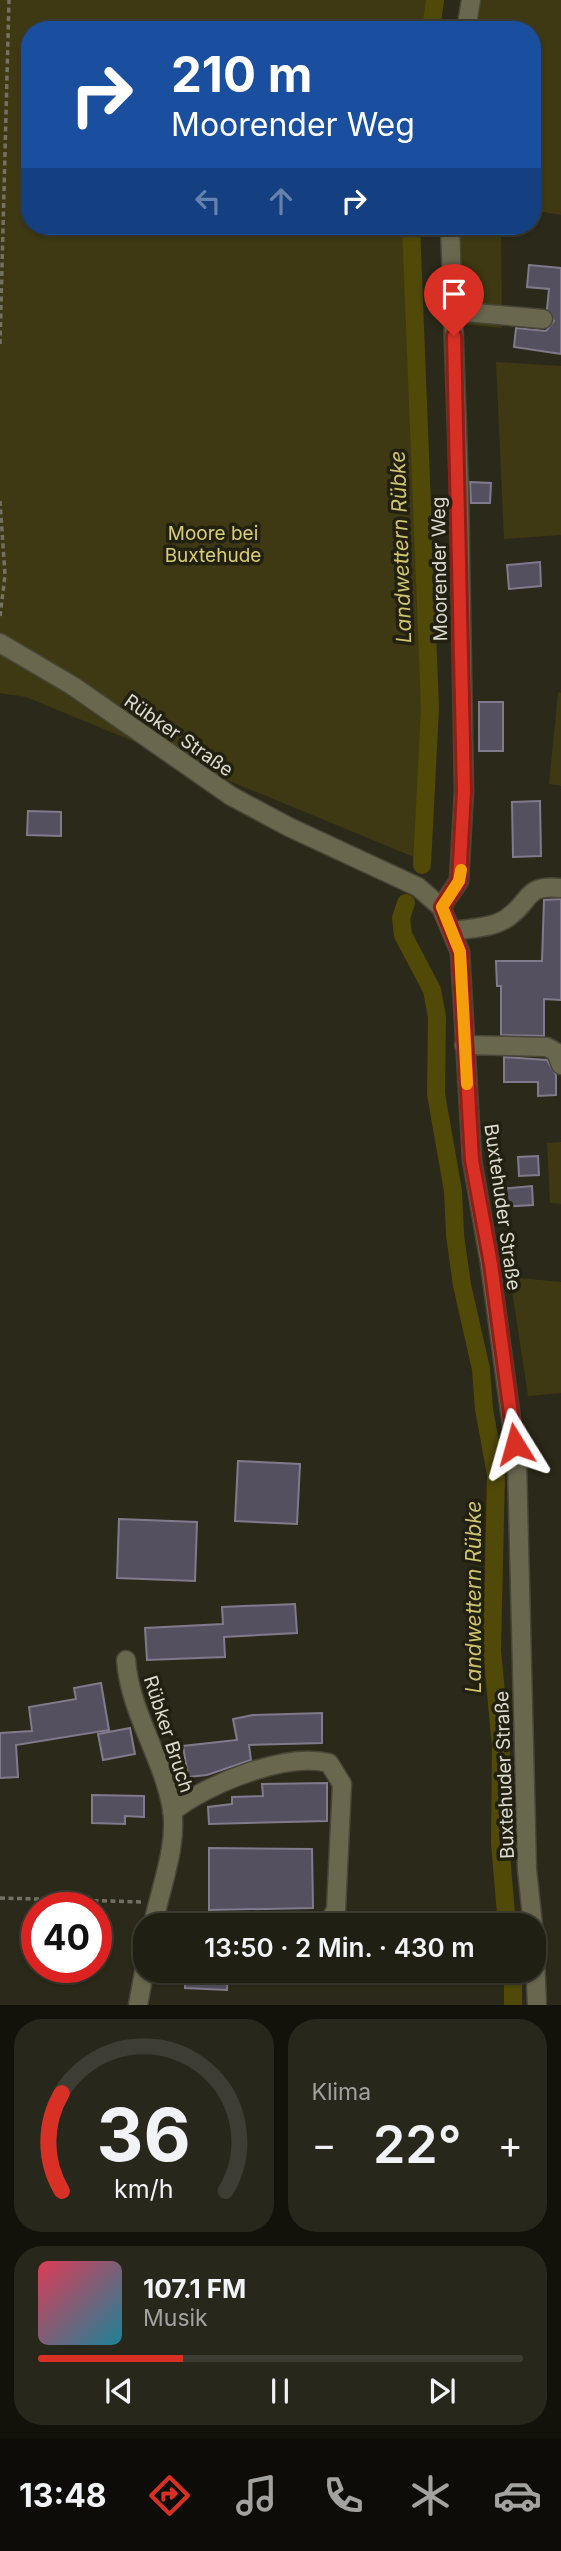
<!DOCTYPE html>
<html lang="de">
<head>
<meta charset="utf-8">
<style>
  body { margin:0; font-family:Inter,sans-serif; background:#28271c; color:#f1f3f6; height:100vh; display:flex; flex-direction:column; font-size:26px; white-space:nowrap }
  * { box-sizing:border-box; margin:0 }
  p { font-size:23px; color:#a2a2a0 }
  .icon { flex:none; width:38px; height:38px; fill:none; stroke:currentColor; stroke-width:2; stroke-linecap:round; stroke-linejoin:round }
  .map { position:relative; height:2005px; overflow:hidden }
  .panel { display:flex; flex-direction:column; gap:14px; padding:14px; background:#12110a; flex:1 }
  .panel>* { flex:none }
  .top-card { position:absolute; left:21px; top:21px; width:520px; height:214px; border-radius:28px; box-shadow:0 2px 5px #0004,0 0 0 2px #3d3d33; background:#1a4fa0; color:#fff; overflow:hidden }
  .speed { position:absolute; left:21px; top:1892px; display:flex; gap:14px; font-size:35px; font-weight:700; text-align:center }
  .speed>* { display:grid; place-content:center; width:91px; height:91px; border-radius:50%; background:#201f13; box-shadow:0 2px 5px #0004,0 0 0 2px #3d3d33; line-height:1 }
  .speed .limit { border:10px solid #d22; background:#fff; color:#111 }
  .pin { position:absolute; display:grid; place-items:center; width:60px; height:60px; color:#fff; margin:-72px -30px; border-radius:50% 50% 50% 0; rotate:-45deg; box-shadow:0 0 7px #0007 }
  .pin .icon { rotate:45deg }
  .me { position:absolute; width:77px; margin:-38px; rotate:352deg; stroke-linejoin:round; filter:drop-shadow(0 0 5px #0008) }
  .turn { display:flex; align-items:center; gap:24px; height:147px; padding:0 35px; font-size:32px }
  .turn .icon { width:91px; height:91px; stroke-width:2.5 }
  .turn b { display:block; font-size:49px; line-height:60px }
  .lanes { display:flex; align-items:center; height:66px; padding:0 35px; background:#0003; justify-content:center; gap:35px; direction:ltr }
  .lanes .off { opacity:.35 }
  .big { font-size:52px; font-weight:600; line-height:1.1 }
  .panel .widget { flex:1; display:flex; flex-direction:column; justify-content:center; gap:10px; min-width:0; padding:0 24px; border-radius:28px; background:#28271c }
  .panel .dial { align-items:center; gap:0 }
  .dial svg { height:182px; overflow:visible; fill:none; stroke:#3d3d33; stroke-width:7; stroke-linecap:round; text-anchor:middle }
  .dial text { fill:#f1f3f6; stroke:none }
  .song { display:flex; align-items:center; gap:21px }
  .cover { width:84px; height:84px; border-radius:10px; background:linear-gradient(135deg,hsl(350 70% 55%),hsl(190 70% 35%)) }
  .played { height:7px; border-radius:4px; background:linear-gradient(90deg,#d93025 30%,#3d3d33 30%) }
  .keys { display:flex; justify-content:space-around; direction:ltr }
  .heat { display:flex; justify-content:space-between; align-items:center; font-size:38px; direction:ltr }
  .panel .tiles { flex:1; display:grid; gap:14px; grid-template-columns:1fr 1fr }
  .widget:last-child { grid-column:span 2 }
  .trip { position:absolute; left:133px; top:1913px; width:413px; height:70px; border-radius:28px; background:#201f13; box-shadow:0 2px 5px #0004,0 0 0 2px #3d3d33; font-weight:600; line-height:70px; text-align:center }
  .tab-bar { display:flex; height:112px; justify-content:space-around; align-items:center; background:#0d0c08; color:#a2a2a0 }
  .tab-bar .icon { width:49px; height:49px }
  .tab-bar .current { color:#d93025 }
  .tab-bar b { font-size:32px; color:#f1f3f6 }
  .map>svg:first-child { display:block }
  .green { fill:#3e3913 }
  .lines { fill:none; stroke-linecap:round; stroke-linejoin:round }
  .canal { stroke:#514907; stroke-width:18 }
  .building { fill:#555060; stroke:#807a8c; stroke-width:2 }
  .minor-casing { stroke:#474637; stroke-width:21 }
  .path { stroke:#737164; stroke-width:3.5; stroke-dasharray:5 3.5; stroke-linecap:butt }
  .minor { stroke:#6a674f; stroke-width:18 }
  .route-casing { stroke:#8d1f18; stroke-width:18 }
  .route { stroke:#d93025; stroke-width:12 }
  .slow { stroke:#f59e0b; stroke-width:12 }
  .labels { text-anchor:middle; stroke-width:7; stroke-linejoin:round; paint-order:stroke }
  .park-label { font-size:19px; fill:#d8cd75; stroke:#222010 }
  .street-label { font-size:19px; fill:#dddcd2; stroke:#222010 }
  .water-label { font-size:21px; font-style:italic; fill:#d0c56d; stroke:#222010 }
</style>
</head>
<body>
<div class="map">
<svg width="561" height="2005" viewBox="0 0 561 2005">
  <rect width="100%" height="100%" fill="#2b2919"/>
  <path class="green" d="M0 0H436L432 30H30V226H417L416 363 426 547 434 589 436 657 426 862 26 697 0 693Z
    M479 0H561V215L532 210V30H475Z
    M458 226H501L502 328 460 324Z
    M496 362 561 366V535L504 539Z
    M558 692 561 693V786L549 784Z
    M561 1142V1204L550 1203 547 1143Z
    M510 1277 561 1282V1393L528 1396Z"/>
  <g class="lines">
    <path class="canal" d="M431 30 435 0
      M411 226 430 708 422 865
      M406 903 401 918 403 935 432 990 437 1017 436 1094 453 1191 455 1235 462 1285 481 1369 484 1409 496 1475 492 1650 501 1747 500 1843 507 1925
      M513 1970V2005"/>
  </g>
  <path class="building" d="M529 265 561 268V354L514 347 516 328 546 331 554 321 547 309 549 289 527 287Z
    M470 482 491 483 490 503H471Z
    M540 562 541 586 509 589 507 565Z
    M479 702H503V751H479Z
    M540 801 541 856 513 857 512 802Z
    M28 811 61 812V836L27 835Z
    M561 899V1000L544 999V1036L501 1035V986H497L496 961H542L544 900Z
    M504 1057 547 1060 556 1075V1095L538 1096V1082H504Z
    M538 1156 539 1175 519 1176 518 1157Z
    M532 1186 533 1205 501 1207 500 1189Z
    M238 1461 300 1464 297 1524 235 1521Z
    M119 1519 197 1522 195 1581 117 1578Z
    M295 1604 297 1633 224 1637 225 1657 147 1660 145 1628 223 1624 222 1607Z
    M101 1683 109 1730 16 1745 18 1777 0 1778V1733L32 1731 29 1707 76 1699 74 1688Z
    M322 1713V1743L249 1745 251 1760 207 1775 188 1777 183 1746 237 1740 233 1719 253 1715Z
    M130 1728 135 1754 103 1760 98 1734Z
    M327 1783V1821L209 1824 208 1807 232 1804V1797L263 1796 262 1784Z
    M92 1795 144 1796V1817L125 1816V1824L92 1823Z
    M209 1848 312 1849 313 1908 209 1910Z
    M186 1970H228L227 1990 185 1988Z"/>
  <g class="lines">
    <defs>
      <path id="minor" d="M466 30 471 0
        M453 311 543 319
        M0 643 73 686 231 796 289 827 418 887 441 907 460 952 472 1160 490 1264 517 1463 527 1870 533 1925
        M441 907 459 881 464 791 459 489 450 226
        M453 931C470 928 493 928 507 918 532 901 524 884 561 888
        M464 1045 547 1047 556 1052 561 1065
        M126 1660C130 1713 163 1757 172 1809 178 1845 160 1889 153 1925
        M172 1812C206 1784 286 1752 329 1763L342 1784 336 1910 330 1920 321 1925
        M154 1922 257 1925
        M534 1934 537 2005
        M138 2005 145 1967"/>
    </defs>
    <use href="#minor" class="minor-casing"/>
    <path class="path" d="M0 344 9 0
      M0 501 5 575 0 617
      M0 1898 142 1902"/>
    <use href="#minor" class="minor"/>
  </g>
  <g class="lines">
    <defs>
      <path id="route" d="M454 336 464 791 459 881 442 907 460 952 472 1160 491 1264 515 1444"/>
    </defs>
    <use href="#route" class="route-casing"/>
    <use href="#route" class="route"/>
    <path class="slow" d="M461 870 459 881 442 907 460 952 467 1084"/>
  </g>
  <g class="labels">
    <g class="park-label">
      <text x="213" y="540">Moore bei<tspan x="213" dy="22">Buxtehude</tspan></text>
    </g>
    <g class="street-label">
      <text transform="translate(439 569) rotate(-91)" y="7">Moorender Weg</text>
      <text transform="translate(179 735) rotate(35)" y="7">Rübker Straße</text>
      <text transform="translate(503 1207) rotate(82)" y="7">Buxtehuder Straße</text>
      <text transform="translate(169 1734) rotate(72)" y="7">Rübker Bruch</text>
      <text transform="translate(504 1775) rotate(-92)" y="7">Buxtehuder Straße</text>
    </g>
    <g class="water-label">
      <text transform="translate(401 547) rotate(-92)" y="7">Landwettern Rübke</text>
      <text transform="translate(474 1597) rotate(-90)" y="7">Landwettern Rübke</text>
    </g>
  </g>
</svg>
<div class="speed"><div class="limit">40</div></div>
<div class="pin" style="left:454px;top:336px;background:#d93025"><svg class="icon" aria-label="arrive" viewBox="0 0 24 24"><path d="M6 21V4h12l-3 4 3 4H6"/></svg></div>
<svg class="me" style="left:515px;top:1444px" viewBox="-20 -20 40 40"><path d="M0-17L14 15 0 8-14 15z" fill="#d93025" stroke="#fff" stroke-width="4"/></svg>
<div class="trip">13:50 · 2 Min. · 430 m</div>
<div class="top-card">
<div class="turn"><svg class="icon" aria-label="right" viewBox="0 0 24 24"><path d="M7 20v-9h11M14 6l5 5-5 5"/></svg><div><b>210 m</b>Moorender Weg</div></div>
<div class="lanes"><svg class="icon off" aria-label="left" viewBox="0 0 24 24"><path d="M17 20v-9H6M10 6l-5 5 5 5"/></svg><svg class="icon off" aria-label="ahead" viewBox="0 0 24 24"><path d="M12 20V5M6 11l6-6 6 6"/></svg><svg class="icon" aria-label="right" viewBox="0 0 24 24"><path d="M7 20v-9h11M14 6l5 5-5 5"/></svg></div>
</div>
</div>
<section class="panel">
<div class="tiles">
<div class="widget dial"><svg viewBox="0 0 100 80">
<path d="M14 69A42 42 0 1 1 86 69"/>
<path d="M14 69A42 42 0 0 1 14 26" stroke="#d93025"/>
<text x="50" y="56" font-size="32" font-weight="700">36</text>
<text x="50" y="72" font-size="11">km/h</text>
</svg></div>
<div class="widget"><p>Klima</p>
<div class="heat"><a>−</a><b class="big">22°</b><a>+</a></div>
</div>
<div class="widget">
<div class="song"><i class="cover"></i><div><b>107.1 FM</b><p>Musik</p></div></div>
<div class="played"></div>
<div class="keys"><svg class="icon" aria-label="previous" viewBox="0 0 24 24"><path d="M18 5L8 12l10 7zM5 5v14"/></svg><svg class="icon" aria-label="pause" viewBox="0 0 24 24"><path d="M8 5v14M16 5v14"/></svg><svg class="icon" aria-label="next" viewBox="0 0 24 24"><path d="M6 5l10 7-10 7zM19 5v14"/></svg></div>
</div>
</div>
</section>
<nav class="tab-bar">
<b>13:48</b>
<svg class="icon current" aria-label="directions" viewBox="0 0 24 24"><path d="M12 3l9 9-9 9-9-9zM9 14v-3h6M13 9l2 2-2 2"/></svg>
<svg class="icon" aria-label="music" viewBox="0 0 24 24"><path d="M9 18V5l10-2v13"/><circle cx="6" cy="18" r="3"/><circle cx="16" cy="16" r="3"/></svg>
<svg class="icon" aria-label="phone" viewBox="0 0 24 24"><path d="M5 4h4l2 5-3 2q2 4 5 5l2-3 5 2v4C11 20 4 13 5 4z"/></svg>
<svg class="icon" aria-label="climate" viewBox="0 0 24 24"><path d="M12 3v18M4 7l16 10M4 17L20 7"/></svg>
<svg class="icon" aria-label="car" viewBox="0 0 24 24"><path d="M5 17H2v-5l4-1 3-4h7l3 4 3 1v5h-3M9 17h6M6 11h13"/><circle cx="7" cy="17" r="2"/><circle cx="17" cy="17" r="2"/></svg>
</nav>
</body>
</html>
